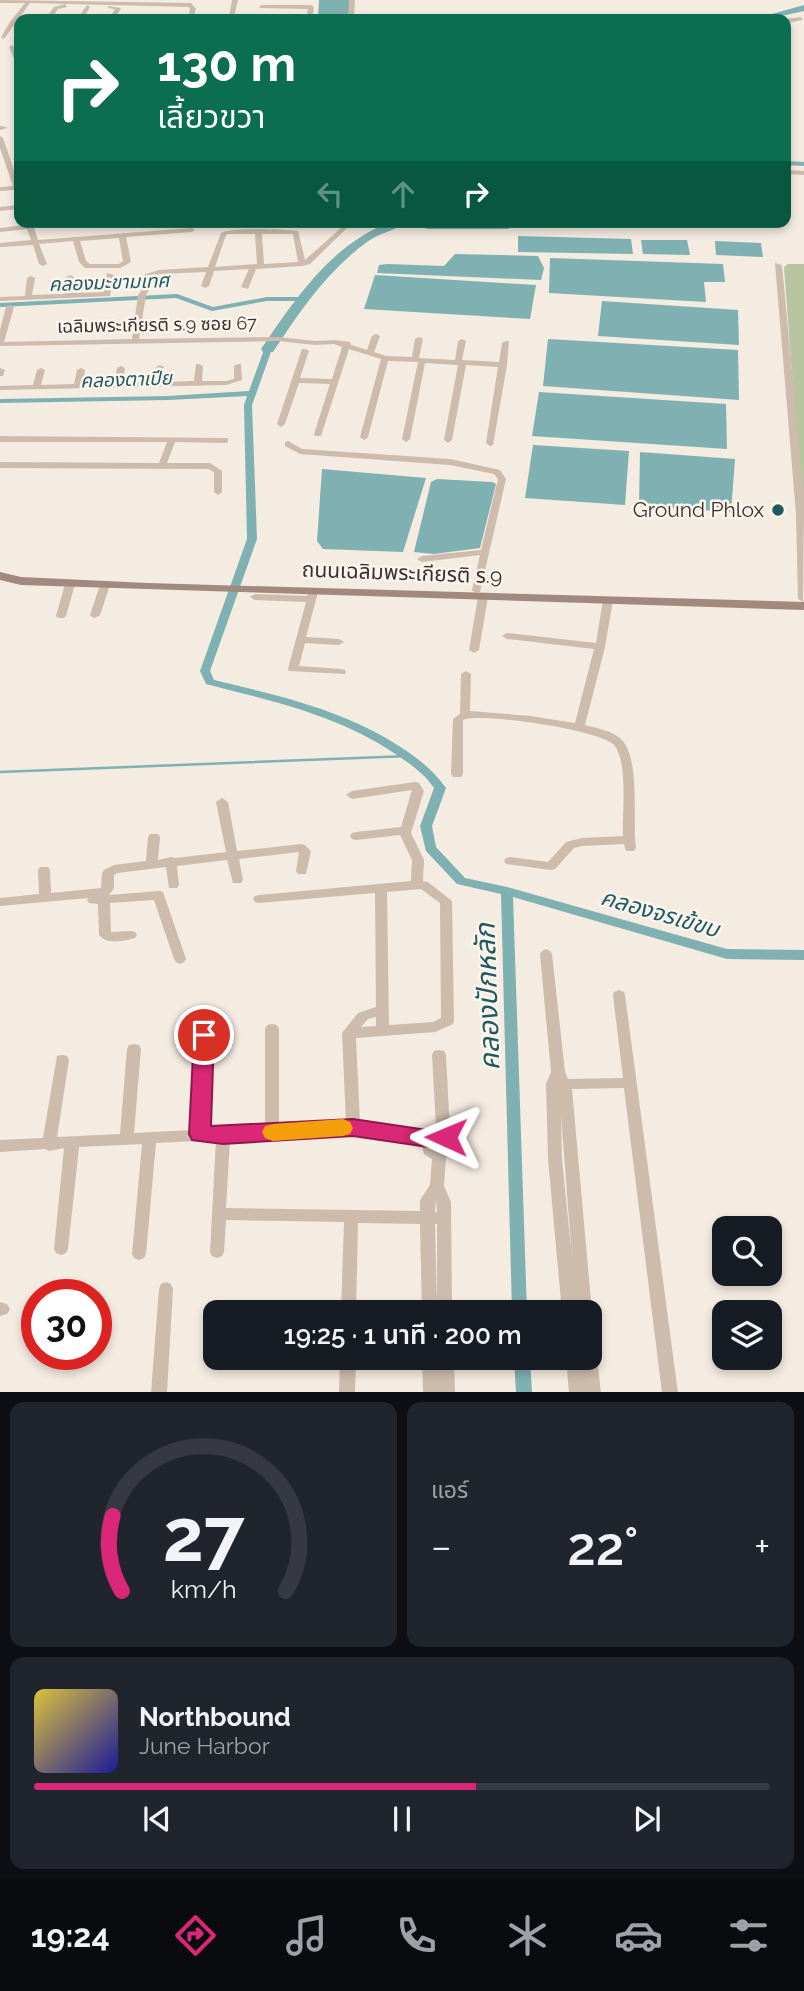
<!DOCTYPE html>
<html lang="th">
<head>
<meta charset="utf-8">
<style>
  body { margin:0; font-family:Raleway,"Noto Sans Thai",sans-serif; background:#20242c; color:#f1f3f6; height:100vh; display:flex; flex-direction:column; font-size:26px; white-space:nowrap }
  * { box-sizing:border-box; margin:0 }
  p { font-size:23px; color:#9ea1a6 }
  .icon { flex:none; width:38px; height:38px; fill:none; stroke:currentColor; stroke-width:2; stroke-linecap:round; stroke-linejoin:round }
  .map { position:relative; height:1392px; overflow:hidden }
  .details { display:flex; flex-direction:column; gap:10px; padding:10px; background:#0d0f14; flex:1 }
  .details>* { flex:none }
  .banner { position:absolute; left:14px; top:14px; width:777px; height:214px; border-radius:14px; box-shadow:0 4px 10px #0003; background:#0b6e4f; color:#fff; overflow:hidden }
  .fabs { position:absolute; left:712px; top:1216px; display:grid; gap:14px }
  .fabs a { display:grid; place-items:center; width:70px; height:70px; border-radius:14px; background:#171b24; box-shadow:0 4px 10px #0003; font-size:35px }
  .speed { position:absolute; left:21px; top:1279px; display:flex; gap:14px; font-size:35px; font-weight:700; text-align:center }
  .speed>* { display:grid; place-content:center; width:91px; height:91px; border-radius:50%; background:#171b24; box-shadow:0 4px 10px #0003; line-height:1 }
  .speed .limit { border:10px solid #d22; background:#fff; color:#111 }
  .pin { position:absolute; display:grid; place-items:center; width:60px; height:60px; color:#fff; margin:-30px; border:4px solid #fff; border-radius:50%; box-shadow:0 2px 7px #0007 }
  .me { position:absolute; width:77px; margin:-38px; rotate:271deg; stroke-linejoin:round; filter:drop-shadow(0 0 5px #0008) }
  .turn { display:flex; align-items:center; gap:24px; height:147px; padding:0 28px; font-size:32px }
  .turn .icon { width:91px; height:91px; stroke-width:2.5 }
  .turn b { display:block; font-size:49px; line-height:60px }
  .lanes { display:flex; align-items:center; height:66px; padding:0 28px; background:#0003; justify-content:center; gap:35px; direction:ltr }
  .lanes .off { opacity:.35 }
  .big { font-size:52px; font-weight:600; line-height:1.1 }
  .details .card { flex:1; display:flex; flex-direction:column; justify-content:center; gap:10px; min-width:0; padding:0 24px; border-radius:14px; background:#20242c }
  .details .dial { align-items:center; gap:0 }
  .dial svg { height:182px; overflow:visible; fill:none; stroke:#363941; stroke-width:7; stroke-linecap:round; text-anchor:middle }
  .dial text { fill:#f1f3f6; stroke:none }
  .song { display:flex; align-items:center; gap:21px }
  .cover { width:84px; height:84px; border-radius:10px; background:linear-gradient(135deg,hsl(50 70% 55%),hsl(240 70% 35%)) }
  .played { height:7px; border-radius:4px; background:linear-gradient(90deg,#db2777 60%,#363941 60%) }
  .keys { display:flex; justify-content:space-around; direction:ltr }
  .heat { display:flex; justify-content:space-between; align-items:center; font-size:38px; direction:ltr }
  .details .tiles { flex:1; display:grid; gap:10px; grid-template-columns:1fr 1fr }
  .card:last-child { grid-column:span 2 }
  .trip { position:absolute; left:203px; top:1300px; width:399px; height:70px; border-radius:14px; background:#171b24; box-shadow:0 4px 10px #0003; font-weight:600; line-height:70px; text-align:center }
  .menu { display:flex; height:112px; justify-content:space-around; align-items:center; background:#090b0e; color:#9ea1a6 }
  .menu .icon { width:49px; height:49px }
  .menu .selected { color:#db2777 }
  .menu b { font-size:32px; color:#f1f3f6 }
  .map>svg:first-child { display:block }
  .green { fill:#b8c4a0 }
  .water { fill:#7fb0b2 }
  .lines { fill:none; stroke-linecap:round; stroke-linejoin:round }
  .stream { stroke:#7fb0b2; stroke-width:2.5 }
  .canal { fill:#7fb0b2; fill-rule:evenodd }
  .river { fill:#7fb0b2; fill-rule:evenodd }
  .street { fill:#cdbbac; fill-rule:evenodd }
  .secondary { fill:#a18a7d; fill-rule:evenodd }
  .route { fill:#db2777; stroke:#8e194d; stroke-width:2 }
  .slow { fill:#f59e0b }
  .poi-dot { fill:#1f5a5e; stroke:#fbf5ee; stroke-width:2.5 }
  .labels { text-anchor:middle; stroke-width:5; stroke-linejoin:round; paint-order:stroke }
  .far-street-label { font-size:18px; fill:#3b302b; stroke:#fbf5ee }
  .far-water-label { font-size:19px; font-style:italic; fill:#1f5a5e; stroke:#fbf5ee }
  .poi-label { font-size:21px; fill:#3b302b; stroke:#fbf5ee; text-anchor:end }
  .street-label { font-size:21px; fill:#3b302b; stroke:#fbf5ee }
  .water-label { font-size:23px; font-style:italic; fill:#1f5a5e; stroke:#fbf5ee }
  .near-water-label { font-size:28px; font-style:italic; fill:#1f5a5e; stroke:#fbf5ee }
</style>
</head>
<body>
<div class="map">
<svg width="804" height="1393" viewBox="0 0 804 1393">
  <rect width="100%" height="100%" fill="#f4ebe1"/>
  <path class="green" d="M788 264H804V532L784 267Z"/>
  <path class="water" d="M319 0H352V19H318Z
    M422 222H506L509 229H427L418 225Z
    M518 236 631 239 633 254 518 252Z
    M641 240H687L690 255 643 254Z
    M715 241 761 243 763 257 716 255Z
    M455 254 538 256 544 268 541 280 377 273 379 265 387 264 444 266Z
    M550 258 723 264 725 282H704L706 302 549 293Z
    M375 275 536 285 530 319 364 309Z
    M602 301 738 310 739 345 598 336Z
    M548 339 738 350 739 400 543 386Z
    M539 392 726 404 727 449 532 436Z
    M533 445 629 451 625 505 525 498Z
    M640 452 735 459 731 512 639 506Z
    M322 469 426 478 403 552 323 549 317 541Z
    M437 479 492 482 496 484 480 548 434 554 414 552 431 482Z"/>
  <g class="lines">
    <path class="stream" d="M0 772 409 756"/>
    <path class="canal" d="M786 161 804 162V166L786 165Z
      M177 294 213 307 267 297H301L305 299 301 301H267L212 311 176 298 0 307V303Z
      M265 347H271L272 349 252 405 257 539 210 671 214 680C280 696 345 710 402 748 419 759 434 771 446 788L432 826 436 847 465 878 507 887 727 949 804 950V960L727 959 513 897 527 1312H512L501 894 457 884 426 851 420 826 434 788C424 773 409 763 394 753 337 715 272 701 206 684L200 671 247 539 244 405 247 396 168 400 0 403V399L168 396 249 391Z
      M514 1358H530L532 1393H516Z"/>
    <path class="river" d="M804 5V11L768 19H754Z
      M390 222H406C395 231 379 233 367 242 327 271 300 311 273 352H263L261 349C295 299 331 245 390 222Z"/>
    <path class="street" d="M0 0 191 3 196 9 193 17 210 19H188L190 9 189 7 30 3 4 39 1 37 10 22 25 3H0Z
      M232 0H238L234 17H259L262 19H225L229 17Z
      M349 0H355L354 19H348Z
      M65 4 67 7 58 9 51 19H45L54 7Z
      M87 5 90 7 83 19H77Z
      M261 5H311L314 7 312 19H306L308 9 259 8Z
      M108 6 121 8 115 19H109L115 9 108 8Z
      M801 17 803 20 786 23V19Z
      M12 45C18 49 19 58 19 65L16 63 9 47Z
      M0 126 6 127 7 128 0 130Z
      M0 136 3 138 19 185V197L17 196 14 190 0 191V187L13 186 0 148Z
      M786 170 804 171V175L786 174Z
      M19 205V209L0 211V207Z
      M25 222H32L38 240 192 228 195 230 192 232 126 237 131 262 120 268H85L79 262 73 241 39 244 47 264 43 266 39 264 33 245 0 247V243L31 240 27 229 0 232V228L25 225ZM119 238 123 261 119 264H90L86 261 80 241Z
      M350 222H359L346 229 310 264 302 266 256 269 248 289 241 287 249 269 214 271 209 286 205 288 201 286 206 272 160 274 147 279 148 282 153 284 146 295 139 339 278 337 315 341 334 340 350 342 351 345 367 350 372 336 376 334 380 336 374 352 386 356 412 357 415 339 419 337 423 339 419 358 455 360 458 341 462 339 466 341 462 360 499 362 502 343 506 341H509L507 365 493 445 490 446 486 443 498 367 466 365 452 440 448 443 444 440 458 365 425 363 410 439 406 442 402 439 418 362 388 361 368 437 364 440 360 437 381 359 349 349 321 436H315L314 434 330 384 299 383 285 424 281 427 277 424 302 349H305L309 351 300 378 332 379 342 347 334 344 315 345 278 341 0 346V330L6 307 10 305 14 307 4 342 132 339 138 295 143 288 139 278 140 276 159 270 208 267 221 233C232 227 284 229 298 231L305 260 342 227ZM228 234H255L257 264 215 267 226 235ZM262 234H293L298 262 264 264Z
      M775 263 782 265 804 498 803 602 798 599 796 514Z
      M107 273 114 275 110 296 0 301V297L25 296 27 278 31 276 35 278 32 295 64 294 66 277 70 275 74 277 71 293 104 292Z
      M196 364H199L203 366 202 381H226L234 379V366L238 364H241L242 380 226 385 0 390V386L33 385 37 370 41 368 45 370 41 385 74 384 77 370 81 368 85 370 83 384 114 383 117 368 121 366 125 368 123 383 153 382 156 367 160 365 164 367 162 382 194 381Z
      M0 368 5 370 3 376H0Z
      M0 436 228 438V442L225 443 175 442 167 463H210L222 471V492L218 495 214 492V472L208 469 0 468V462L159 463 167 442H0Z
      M288 441 302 449 450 459 500 470 506 479 480 592H474L472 590 480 555 422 562 417 559 422 556 481 550 498 479 494 474 450 465 300 454 285 446V442Z
      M70 581 75 584 66 616 64 618H58L56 616 65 584Z
      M105 582 110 585 100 615 95 618 92 617 90 615 100 585Z
      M313 589 318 592 306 637 339 639 344 642 339 645 305 643 299 666 341 669 345 670 346 672 345 674 289 671 288 669 306 602 255 600 250 597 255 594 307 596 310 590Z
      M483 594 488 597 479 650 474 653 469 650 478 597Z
      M608 597 613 600 605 647 585 725C597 728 612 731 621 739 641 758 632 822 636 848L634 851H626L624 844 582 846 574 848 555 869 551 870 506 864 504 861 506 858 510 857 548 862 566 842 582 838 623 836C622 813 628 764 615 746 604 730 480 712 463 720V774L461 777H453L451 774 453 719 460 714 461 674 466 671 471 674 470 711 530 716 575 723 594 649 507 639 502 636 507 633 596 643 603 600Z
      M415 782 419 783 424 791 411 833 424 860 423 881 428 882 452 901 454 1021 453 1024 435 1032 356 1038 360 1123 425 1133 436 1128 432 1055 434 1051 439 1050 444 1051 446 1055 450 1132 456 1144 452 1154 446 1158 444 1186 451 1202 452 1312H422L420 1224 358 1223 356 1312H341L344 1222 226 1220 224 1252 222 1256 217 1258 212 1256 210 1252 216 1140 156 1143 146 1254 144 1258 139 1260 134 1258 132 1254 142 1144 79 1147 68 1249 66 1253 61 1255 56 1253 54 1249 64 1148 49 1151 45 1149 0 1152V1140L43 1138 57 1056 62 1055 67 1056 69 1060 57 1137 120 1134 127 1049 129 1045 134 1044 139 1045 141 1049 134 1133 193 1130 197 1035 199 1031 204 1030 209 1031 211 1035 207 1129 265 1126V1029L267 1025 272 1024 277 1025 279 1029V1125L346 1122 342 1033 358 1013 376 1007 375 893 259 903 255 902 253 899 255 896 259 895 411 881 412 860 400 835 356 840 352 839 350 836 352 833 356 832 401 827 412 790 352 799 346 795 352 791ZM421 889 440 903 441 1018 433 1022 389 1025 387 892ZM376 1017V1026L361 1027 368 1019ZM353 1133 421 1143 424 1154 432 1159 430 1185 420 1200V1211L226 1208 230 1139ZM437 1139 441 1141 440 1148 435 1147V1141ZM436 1199 437 1212H435ZM435 1224H437V1305Z
      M222 798 228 802 237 851 301 844 305 845 311 851 306 874H298L296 871 299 852 239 859 243 880 241 883H233L227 860 177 866 179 885 177 888H169L166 867 117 873 114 875V888L109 895 159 891 163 892 186 959 184 962 180 964 176 962 174 959 154 900 110 903 111 932 131 931 135 932 137 935 135 938C124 941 107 945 99 935L98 904 89 903 87 900 88 898 0 906V898L39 894 38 870 40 867H48L50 870 51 893 101 888 102 873 104 870 114 865 146 861 148 837 150 834H158L160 837 158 860 171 857 175 858 226 852 216 802Z
      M546 949 550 951 552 954 565 1072 568 1079 623 1078 613 995 614 992 619 990 624 992 625 995 678 1393H662L624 1088 572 1089 592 1312 590 1316V1312H562L548 1159 546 1084 551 1072 540 954 542 951ZM561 1115 572 1259 562 1159Z
      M166 1282 171 1284 173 1289 167 1393H151L159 1289 161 1284Z
      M0 1302 7 1304 10 1309 7 1314 0 1316Z
      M590 1351 594 1353 597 1358 601 1393H585L584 1383 585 1393H569L566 1358H590Z
      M340 1358H356L355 1393H339Z
      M422 1358H438L439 1393H423Z
      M438 1358H454L455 1393H439Z"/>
    <path class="secondary" d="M0 572 21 577 148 583 804 602V610L21 585 0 580Z"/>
  </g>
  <path class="route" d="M204 1027 211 1029 214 1035 211 1126 353 1119 427 1130 439 1126 454 1131 457 1137 454 1143C444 1146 437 1144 428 1147L353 1136 223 1144 192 1140 189 1134 194 1035 197 1029Z"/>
  <path class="slow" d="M343 1119 350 1122 353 1128 350 1134 343 1136 273 1141 265 1138 262 1132 265 1126 273 1124Z"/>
  <circle class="poi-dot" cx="778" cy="510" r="7"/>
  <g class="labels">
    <g class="far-street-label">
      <text transform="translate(157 325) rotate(-1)" y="6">เฉลิมพระเกียรติ ร.9 ซอย 67</text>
    </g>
    <g class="far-water-label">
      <text transform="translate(109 282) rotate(-2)" y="7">คลองมะขามเทศ</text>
      <text transform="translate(126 379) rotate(-2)" y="7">คลองตาเปีย</text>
    </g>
    <g class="poi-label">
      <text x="764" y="517">Ground Phlox</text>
    </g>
    <g class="street-label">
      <text transform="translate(402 573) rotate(2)" y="7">ถนนเฉลิมพระเกียรติ ร.9</text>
    </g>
    <g class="water-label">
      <text transform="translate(660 913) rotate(16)" y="8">คลองจรเข้ขบ</text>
    </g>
    <g class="near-water-label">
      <text transform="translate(487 997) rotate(-92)" y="10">คลองปักหลัก</text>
    </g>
  </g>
</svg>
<div class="fabs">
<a><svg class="icon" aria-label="search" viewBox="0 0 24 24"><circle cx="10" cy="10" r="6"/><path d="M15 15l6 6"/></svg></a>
<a><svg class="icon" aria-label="layers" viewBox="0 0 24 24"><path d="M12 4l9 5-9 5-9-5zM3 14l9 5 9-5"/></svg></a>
</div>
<div class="speed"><div class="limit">30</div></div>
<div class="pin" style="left:204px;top:1035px;background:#d93025"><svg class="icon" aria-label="arrive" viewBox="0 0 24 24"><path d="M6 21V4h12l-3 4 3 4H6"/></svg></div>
<svg class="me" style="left:446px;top:1137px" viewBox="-20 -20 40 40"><path d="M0-17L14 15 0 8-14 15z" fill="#db2777" stroke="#fff" stroke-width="4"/></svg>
<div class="trip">19:25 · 1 นาที · 200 m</div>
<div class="banner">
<div class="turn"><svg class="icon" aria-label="right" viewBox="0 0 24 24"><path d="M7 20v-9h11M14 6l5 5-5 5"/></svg><div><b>130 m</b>เลี้ยวขวา</div></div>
<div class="lanes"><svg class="icon off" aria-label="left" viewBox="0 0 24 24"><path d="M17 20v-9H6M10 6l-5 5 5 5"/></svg><svg class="icon off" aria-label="ahead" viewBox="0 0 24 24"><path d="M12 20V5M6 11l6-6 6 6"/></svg><svg class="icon" aria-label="right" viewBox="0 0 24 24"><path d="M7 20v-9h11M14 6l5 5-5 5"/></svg></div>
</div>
</div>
<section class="details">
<div class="tiles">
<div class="card dial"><svg viewBox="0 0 100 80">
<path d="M14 69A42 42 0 1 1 86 69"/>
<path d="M14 69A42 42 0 0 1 10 36" stroke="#db2777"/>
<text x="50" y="56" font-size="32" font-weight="700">27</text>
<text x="50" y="72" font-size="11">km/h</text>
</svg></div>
<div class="card"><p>แอร์</p>
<div class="heat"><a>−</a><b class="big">22°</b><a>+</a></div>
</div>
<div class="card">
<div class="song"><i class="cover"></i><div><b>Northbound</b><p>June Harbor</p></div></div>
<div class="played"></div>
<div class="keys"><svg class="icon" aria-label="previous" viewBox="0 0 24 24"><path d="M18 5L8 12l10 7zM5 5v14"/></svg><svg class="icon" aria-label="pause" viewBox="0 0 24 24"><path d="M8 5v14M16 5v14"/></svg><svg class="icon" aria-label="next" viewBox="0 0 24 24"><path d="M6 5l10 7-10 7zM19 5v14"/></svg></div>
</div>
</div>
</section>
<nav class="menu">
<b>19:24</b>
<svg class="icon selected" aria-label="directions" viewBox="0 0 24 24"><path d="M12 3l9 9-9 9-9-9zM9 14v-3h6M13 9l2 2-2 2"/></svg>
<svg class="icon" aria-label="music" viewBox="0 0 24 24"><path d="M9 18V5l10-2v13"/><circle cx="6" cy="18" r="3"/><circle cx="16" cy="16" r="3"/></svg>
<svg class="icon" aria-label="phone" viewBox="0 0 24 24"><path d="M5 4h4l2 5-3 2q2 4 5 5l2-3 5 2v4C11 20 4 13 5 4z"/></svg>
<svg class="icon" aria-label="climate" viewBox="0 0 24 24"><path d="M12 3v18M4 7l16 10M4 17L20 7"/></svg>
<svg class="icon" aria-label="car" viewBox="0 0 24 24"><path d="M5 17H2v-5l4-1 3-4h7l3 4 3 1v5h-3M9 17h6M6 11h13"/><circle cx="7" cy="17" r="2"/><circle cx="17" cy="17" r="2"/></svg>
<svg class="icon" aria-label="filters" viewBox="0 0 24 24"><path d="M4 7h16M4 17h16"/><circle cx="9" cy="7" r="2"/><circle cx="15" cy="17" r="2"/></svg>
</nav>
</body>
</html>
